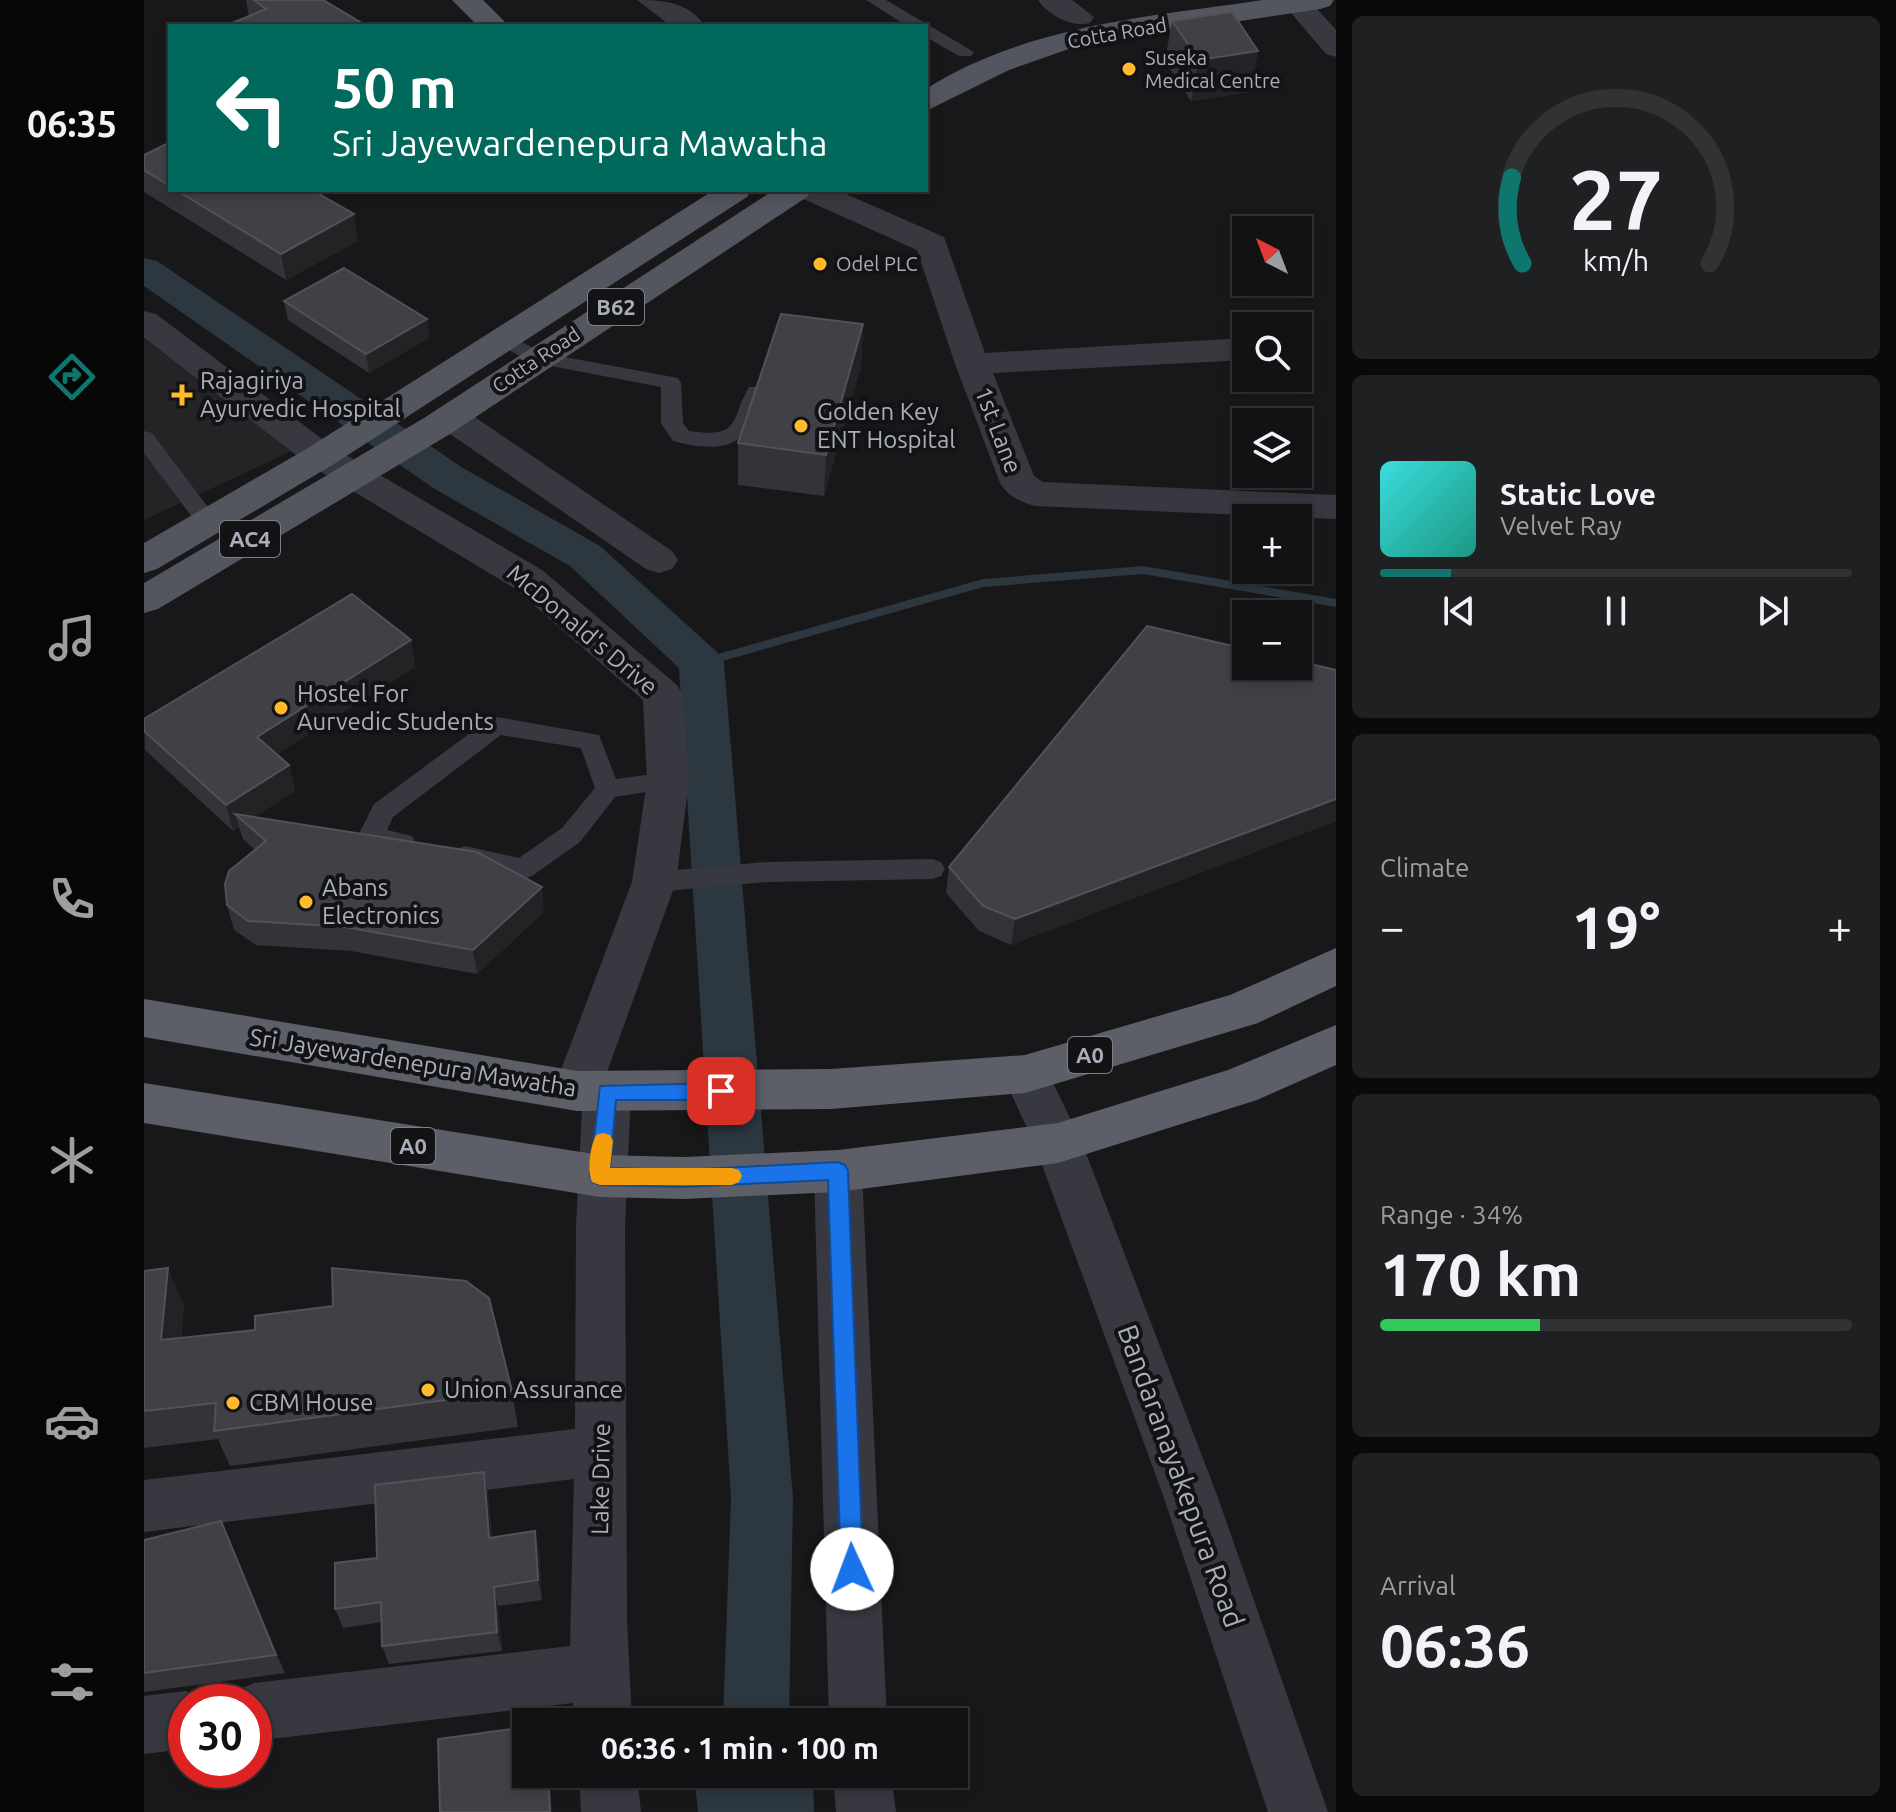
<!DOCTYPE html>
<html lang="en">
<head>
<meta charset="utf-8">
<style>
  body { margin:0; font-family:Ubuntu,sans-serif; background:#1f2022; color:#f1f3f6; height:100vh; display:flex; flex-direction:column; font-size:30px; white-space:nowrap }
  * { box-sizing:border-box; margin:0 }
  p { font-size:26px; color:#9c9ea0 }
  .icon { flex:none; width:44px; height:44px; fill:none; stroke:currentColor; stroke-width:2; stroke-linecap:round; stroke-linejoin:round }
  .map { position:relative; flex:1; overflow:hidden }
  .side { display:flex; flex-direction:column; gap:16px; padding:16px; background:#0a0a0b; width:560px }
  .side>* { flex:none }
  .hud { position:absolute; left:24px; top:24px; width:760px; height:168px; border-radius:0px; box-shadow:0 4px 12px #0003,0 0 0 2px #313234; background:#00695c; color:#fff; overflow:hidden }
  .needle { width:52px; rotate:318deg }
  .tools { position:absolute; left:1088px; top:216px; display:grid; gap:16px }
  .tools a { display:grid; place-items:center; width:80px; height:80px; border-radius:0px; background:#121214; box-shadow:0 4px 12px #0003,0 0 0 2px #313234; font-size:40px }
  .speed { position:absolute; left:24px; top:1684px; display:flex; gap:16px; font-size:40px; font-weight:700; text-align:center }
  .speed>* { display:grid; place-content:center; width:104px; height:104px; border-radius:50%; background:#121214; box-shadow:0 4px 12px #0003,0 0 0 2px #313234; line-height:1 }
  .speed .limit { border:12px solid #d22; background:#fff; color:#111 }
  .pin { position:absolute; display:grid; place-items:center; width:68px; height:68px; color:#fff; margin:-34px; border-radius:16px; box-shadow:0 4px 12px #0006 }
  .me { position:absolute; width:88px; margin:-44px; rotate:358deg; stroke-linejoin:round; filter:drop-shadow(0 0 6px #0008) }
  .turn { display:flex; align-items:center; gap:28px; height:168px; padding:0 32px; font-size:36px }
  .turn .icon { width:104px; height:104px; stroke-width:2.5 }
  .turn b { display:block; font-size:56px; line-height:68px }
  .big { font-size:60px; font-weight:700; line-height:1.1 }
  .side .widget { flex:1; display:flex; flex-direction:column; justify-content:center; gap:12px; min-width:0; padding:0 28px; border-radius:12px; background:#1f2022 }
  .side .dial { align-items:center; gap:0 }
  .dial svg { height:208px; overflow:visible; fill:none; stroke:#313234; stroke-width:7; stroke-linecap:round; text-anchor:middle }
  .dial text { fill:#f1f3f6; stroke:none }
  .song { display:flex; align-items:center; gap:24px }
  .cover { width:96px; height:96px; border-radius:12px; background:linear-gradient(135deg,hsl(180 70% 55%),hsl(170 70% 35%)) }
  .played { height:8px; border-radius:4px; background:linear-gradient(90deg,#0f766e 15%,#313234 15%) }
  .keys { display:flex; justify-content:space-around; direction:ltr }
  .heat { display:flex; justify-content:space-between; align-items:center; font-size:44px; direction:ltr }
  .charge { height:12px; border-radius:6px; background:linear-gradient(90deg,#34c759 34%,#313234 0) }
  .trip { position:absolute; left:368px; top:1708px; width:456px; height:80px; border-radius:0px; background:#121214; box-shadow:0 4px 12px #0003,0 0 0 2px #313234; font-weight:700; line-height:80px; text-align:center }
  main { display:flex; flex:1; min-height:0 }
  .dock { display:flex; flex-direction:column; width:144px; justify-content:space-around; align-items:center; background:#070708; color:#9c9ea0 }
  .dock .icon { width:56px; height:56px }
  .dock .selected { color:#0f766e }
  .dock b { font-size:36px; color:#f1f3f6 }
  .map>svg:first-child { display:block }
  .built { fill:#242427 }
  .water { fill:#2c3740 }
  .lines { fill:none; stroke-linecap:round; stroke-linejoin:round }
  .stream { fill:#2c3740; fill-rule:evenodd }
  .canal { fill:#2c3740; fill-rule:evenodd }
  .service { fill:#383940; fill-rule:evenodd }
  .minor { fill:#383940; fill-rule:evenodd }
  .primary { fill:#54565f; fill-rule:evenodd }
  .trunk { fill:#5c5e68; fill-rule:evenodd }
  .wall { fill:#343438 }
  .shaded-wall { fill:#232326 }
  .building { fill:#404146; stroke:#515258; stroke-width:2 }
  .route { fill:#1a73e8; stroke:#114b97; stroke-width:2 }
  .slow { fill:#f59e0b }
  .poi-dot { fill:#ffbb2b; stroke:#131315; stroke-width:3 }
  .labels { text-anchor:middle; stroke-width:8; stroke-linejoin:round; paint-order:stroke }
  .far-street-label { font-size:20px; fill:#a9aebb; stroke:#131315 }
  .far-poi-label { font-size:20px; fill:#a9aebb; stroke:#131315; text-anchor:start }
  .shield { fill:#131315; stroke:#7c8089; stroke-width:2 }
  .shield-label { font-size:22px; font-weight:bold; fill:#a9aebb }
  .poi-label { font-size:24px; fill:#a9aebb; stroke:#131315; text-anchor:start }
  .street-label { font-size:24px; fill:#a9aebb; stroke:#131315 }
  .near-street-label { font-size:28px; fill:#a9aebb; stroke:#131315 }
</style>
</head>
<body>
<main>
<nav class="dock">
<b>06:35</b>
<svg class="icon selected" aria-label="directions" viewBox="0 0 24 24"><path d="M12 3l9 9-9 9-9-9zM9 14v-3h6M13 9l2 2-2 2"/></svg>
<svg class="icon" aria-label="music" viewBox="0 0 24 24"><path d="M9 18V5l10-2v13"/><circle cx="6" cy="18" r="3"/><circle cx="16" cy="16" r="3"/></svg>
<svg class="icon" aria-label="phone" viewBox="0 0 24 24"><path d="M5 4h4l2 5-3 2q2 4 5 5l2-3 5 2v4C11 20 4 13 5 4z"/></svg>
<svg class="icon" aria-label="climate" viewBox="0 0 24 24"><path d="M12 3v18M4 7l16 10M4 17L20 7"/></svg>
<svg class="icon" aria-label="car" viewBox="0 0 24 24"><path d="M5 17H2v-5l4-1 3-4h7l3 4 3 1v5h-3M9 17h6M6 11h13"/><circle cx="7" cy="17" r="2"/><circle cx="17" cy="17" r="2"/></svg>
<svg class="icon" aria-label="filters" viewBox="0 0 24 24"><path d="M4 7h16M4 17h16"/><circle cx="9" cy="7" r="2"/><circle cx="15" cy="17" r="2"/></svg>
</nav>
<div class="map">
<svg width="1192" height="1812" viewBox="0 0 1192 1812">
  <rect width="100%" height="100%" fill="#18181a"/>
  <path class="built" d="M0 339 150 450 0 520Z"/>
  <path class="water" d="M550 1774H669L670 1812H554Z"/>
  <g class="lines">
    <path class="stream" d="M999 566 1192 599V607L999 574 839 587 557 667 551 663 553 660 839 579Z"/>
    <path class="canal" d="M0 258 13 261 319 468 456 546 573 652 580 663 649 1498 645 1722H579L587 1498 535 668 426 566 289 488 0 286Z"/>
    <path class="service" d="M722 0H742L830 52 827 56H815L782 37V26H763Z
      M358 332 399 353 534 378 537 383 539 423 545 431C598 439 586 419 605 387H619L622 392C607 445 582 455 529 441L517 423V387L386 362 351 342 348 338 351 334Z
      M0 431 8 433 73 519 76 524 73 529H57L0 453Z
      M353 717 455 735 472 779 524 772 533 775 536 781 533 787 471 797 436 842 388 876 379 879 312 863 308 856 312 849 321 846 375 858 418 828 451 788 437 748 357 735 249 817 243 830 268 836 272 843 268 850 259 853 218 843 214 836 230 804 344 720Z
      M788 859 797 862 801 869 797 876 788 879 624 882 510 892 501 889 497 882 501 875 510 872 624 862Z"/>
    <path class="minor" d="M493 0C519 0 545 2 561 26H527Z
      M894 0H928L950 17 946 23C928 28 904 15 894 0Z
      M1136 0H1165L1192 30V57L1182 54Z
      M650 190H693L800 237 841 353 1102 338V360L849 373 890 476 899 482 1192 495V519L891 506C876 502 864 496 856 483L811 364 773 250 655 197Z
      M0 311 12 314 190 448 398 570 533 685 539 695 545 781 532 882 463 1072 480 1078 487 1092 481 1226 483 1620 488 1722H430L429 1703 110 1741V1702H85L90 1692 110 1683 426 1646 430 1479 0 1532V1480L431 1429 432 1226 438 1109 433 1111 416 1105 409 1091 488 882 503 781 499 700 370 588 164 464 0 338Z
      M306 406 319 409 528 551 534 560 528 569 515 573 502 569 293 425 288 417 293 409Z
      M881 1055 898 1060 938 1143 1073 1495 1184 1812H1124L1019 1495 890 1143 858 1074 864 1060Z
      M694 1150 711 1156 718 1171 743 1722H685L670 1171 677 1156Z
      M42 1691 63 1702H42V1749L0 1754V1696Z
      M435 1774H493L497 1812H437Z
      M689 1774H747L752 1812H692Z"/>
    <path class="primary" d="M308 0H339L365 26H334Z
      M1119 0H1190L1186 6 1176 9 936 45 865 70 782 111V89C883 25 1004 17 1119 0Z
      M570 190H608L603 197 190 464 13 569 0 573V543L164 448Z
      M630 190H668L663 197 306 434 14 609 0 613V583L280 418Z"/>
    <path class="trunk" d="M1192 948V986L1114 1023 881 1093 687 1109 433 1111 0 1037V999L433 1071 687 1069 881 1055 1086 995Z
      M1192 1025V1065L1113 1100 914 1163 694 1192 540 1199 456 1197 0 1123V1083L456 1155 540 1157 694 1150 914 1123 1084 1070Z"/>
  </g>
  <path class="wall" d="M102 0H179L105 16Z
    M1028 21 1114 51 1106 92 1047 101 1021 61Z
    M26 142V190H168L214 241 142 280 0 192V155Z
    M140 301 283 319 285 338 225 373 144 320Z
    M719 324 717 366 680 496 594 485V443Z
    M267 640 271 667 133 754 145 765 151 791 110 817 400 912 333 974 207 951 112 945 90 930 83 905 111 850 99 839 95 827 89 831 1 750 0 719Z
    M1192 670V821L867 945 835 931 802 893 805 867Z
    M0 1271 40 1305 37 1338 368 1391 374 1427 86 1466 74 1439 0 1448Z
    M340 1472 344 1493 348 1538 391 1531 395 1551 398 1600 354 1606 358 1651 245 1664 238 1646V1622L199 1628 191 1609 233 1558Z
    M77 1521 86 1541 141 1673 0 1692V1540Z"/>
  <path class="shaded-wall" d="M1114 51 1106 92 1047 101 1055 60Z
    M210 214 214 241 142 280 137 254Z
    M283 319 285 338 225 373 222 354Z
    M719 324 717 366 680 496 682 455Z
    M267 640 271 667 120 763 113 737Z
    M145 765 151 791 101 823 91 814 95 827 89 831 82 805Z
    M1192 799V821L867 945 871 919Z
    M398 887 400 912 333 974 329 950Z
    M24 1268 40 1305 34 1377 17 1340Z
    M340 1472 344 1493 349 1558 345 1538Z
    M77 1521 86 1541 141 1673 132 1655Z
    M391 1531 395 1551 398 1600 394 1580Z
    M350 1587 354 1606 358 1651 353 1632Z
    M404 1774H406L408 1812H406Z"/>
  <path class="building" d="M110 0H179L223 26H81L122 9Z
    M1088 12 1114 51 1055 60 1028 21Z
    M26 142V186L0 170V155Z
    M32 190H168L210 214 137 254Z
    M200 268 283 319 222 354 140 301Z
    M637 314 719 324 682 455 594 443Z
    M208 594 267 640 113 737 145 765 82 805 0 731V719Z
    M1003 626 1102 649V666H1154V661L1192 670V799L871 919 839 906 805 867Z
    M91 814 333 852 398 887 329 950 201 927 104 921 83 905 81 884 85 871 122 841Z
    M24 1268 17 1340 111 1330V1316L189 1306 188 1268 322 1281 345 1298 368 1391 70 1431 72 1403 0 1411V1271Z
    M340 1472 345 1538 391 1531 394 1580 350 1587 353 1632 238 1646 237 1602 191 1609V1563L233 1558 231 1485Z
    M77 1521 132 1655 0 1673V1540Z
    M382 1727V1774H404L406 1812H296L294 1739Z"/>
  <path class="route" d="M577 1083 584 1086 587 1091 584 1097 577 1100H472L466 1168 540 1170 694 1162 701 1165 704 1171 719 1569 716 1577 708 1580 700 1577 697 1569 684 1180 540 1187 456 1185 448 1182 446 1176 456 1086Z"/>
  <path class="slow" d="M459 1133 466 1135 469 1141 466 1168H588L595 1170 598 1176 595 1182 588 1185H456L448 1182C443 1170 446 1147 452 1135Z"/>
  <g class="poi-dot">
    <circle cx="985" cy="69" r="8"/>
    <circle cx="676" cy="264" r="8"/>
    <path d="M34 383h8v8h8v8h-8v8h-8v-8h-8v-8h8z"/>
    <circle cx="657" cy="426" r="8"/>
    <circle cx="137" cy="708" r="8"/>
    <circle cx="162" cy="902" r="8"/>
    <circle cx="284" cy="1390" r="8"/>
    <circle cx="89" cy="1403" r="8"/>
  </g>
  <g class="labels">
    <g class="far-street-label">
      <text transform="translate(973 33) rotate(-10)" y="7">Cotta Road</text>
      <text transform="translate(392 360) rotate(-34)" y="7">Cotta Road</text>
    </g>
    <g class="far-poi-label">
      <text x="1001" y="65">Suseka<tspan x="1001" dy="23">Medical Centre</tspan></text>
      <text x="692" y="271">Odel PLC</text>
    </g>
    <g class="shield">
      <rect x="444" y="289" width="56" height="36" rx="6"/>
      <rect x="76" y="521" width="60" height="36" rx="6"/>
      <rect x="924" y="1037" width="44" height="36" rx="6"/>
      <rect x="247" y="1128" width="44" height="36" rx="6"/>
    </g>
    <g class="shield-label">
      <text x="472" y="315">B62</text>
      <text x="106" y="547">AC4</text>
      <text x="946" y="1063">A0</text>
      <text x="269" y="1154">A0</text>
    </g>
    <g class="poi-label">
      <text x="56" y="389">Rajagiriya<tspan x="56" dy="28">Ayurvedic Hospital</tspan></text>
      <text x="673" y="420">Golden Key<tspan x="673" dy="28">ENT Hospital</tspan></text>
      <text x="153" y="702">Hostel For<tspan x="153" dy="28">Aurvedic Students</tspan></text>
      <text x="178" y="896">Abans<tspan x="178" dy="28">Electronics</tspan></text>
      <text x="300" y="1398">Union Assurance</text>
      <text x="105" y="1411">CBM House</text>
    </g>
    <g class="street-label">
      <text transform="translate(854 430) rotate(69)" y="8">1st Lane</text>
      <text transform="translate(438 630) rotate(40)" y="8">McDonald's Drive</text>
      <text transform="translate(269 1063) rotate(9)" y="8">Sri Jayewardenepura Mawatha</text>
      <text transform="translate(457 1479) rotate(-89)" y="8">Lake Drive</text>
    </g>
    <g class="near-street-label">
      <text transform="translate(1037 1476) rotate(70)" y="10">Bandaranayakepura Road</text>
    </g>
  </g>
</svg>
<div class="tools">
<a><svg class="needle" viewBox="-14 -14 28 28"><path d="M0-13l5 13h-10z" fill="#e53935"/><path d="M0 13l5-13h-10z" fill="#9c9ea0"/></svg></a>
<a><svg class="icon" aria-label="search" viewBox="0 0 24 24"><circle cx="10" cy="10" r="6"/><path d="M15 15l6 6"/></svg></a>
<a><svg class="icon" aria-label="layers" viewBox="0 0 24 24"><path d="M12 4l9 5-9 5-9-5zM3 14l9 5 9-5"/></svg></a>
<a>+</a>
<a>−</a>
</div>
<div class="speed"><div class="limit">30</div></div>
<div class="pin" style="left:577px;top:1091px;background:#d93025"><svg class="icon" aria-label="arrive" viewBox="0 0 24 24"><path d="M6 21V4h12l-3 4 3 4H6"/></svg></div>
<svg class="me" style="left:708px;top:1569px" viewBox="-20 -20 40 40"><circle r="19" fill="#fff"/><path d="M0-13L10 11 0 6-10 11z" fill="#1a73e8"/></svg>
<div class="trip">06:36 · 1 min · 100 m</div>
<div class="hud">
<div class="turn"><svg class="icon" aria-label="left" viewBox="0 0 24 24"><path d="M17 20v-9H6M10 6l-5 5 5 5"/></svg><div><b>50 m</b>Sri Jayewardenepura Mawatha</div></div>
</div>
</div>
<section class="side">
<div class="widget dial"><svg viewBox="0 0 100 80">
<path d="M14 69A42 42 0 1 1 86 69"/>
<path d="M14 69A42 42 0 0 1 10 36" stroke="#0f766e"/>
<text x="50" y="56" font-size="32" font-weight="700">27</text>
<text x="50" y="72" font-size="11">km/h</text>
</svg></div>
<div class="widget">
<div class="song"><i class="cover"></i><div><b>Static Love</b><p>Velvet Ray</p></div></div>
<div class="played"></div>
<div class="keys"><svg class="icon" aria-label="previous" viewBox="0 0 24 24"><path d="M18 5L8 12l10 7zM5 5v14"/></svg><svg class="icon" aria-label="pause" viewBox="0 0 24 24"><path d="M8 5v14M16 5v14"/></svg><svg class="icon" aria-label="next" viewBox="0 0 24 24"><path d="M6 5l10 7-10 7zM19 5v14"/></svg></div>
</div>
<div class="widget"><p>Climate</p>
<div class="heat"><a>−</a><b class="big">19°</b><a>+</a></div>
</div>
<div class="widget"><p>Range · 34%</p><b class="big">170 km</b><div class="charge"></div></div>
<div class="widget"><p>Arrival</p><b class="big">06:36</b></div>
</section>
</main>
</body>
</html>
